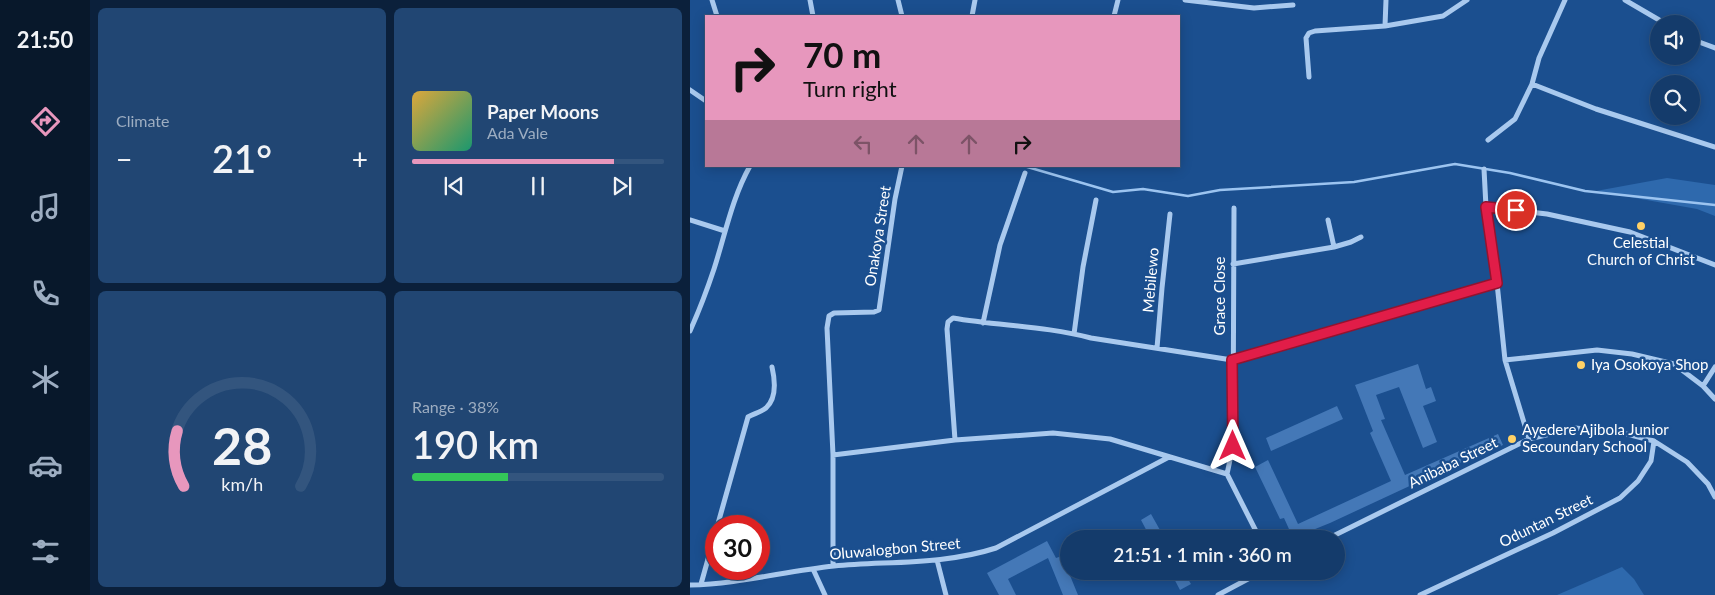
<!DOCTYPE html>
<html lang="en">
<head>
<meta charset="utf-8">
<style>
  body { margin:0; font-family:Lato,sans-serif; background:#214673; color:#f1f3f6; height:100vh; display:flex; flex-direction:column; font-size:19px; white-space:nowrap }
  * { box-sizing:border-box; margin:0 }
  p { font-size:16px; color:#9dadc1 }
  .icon { flex:none; width:28px; height:28px; fill:none; stroke:currentColor; stroke-width:2; stroke-linecap:round; stroke-linejoin:round }
  .map { position:relative; flex:1; overflow:hidden }
  .drawer { display:flex; flex-direction:column; gap:8px; padding:8px; background:#0b203b; width:600px }
  .drawer>* { flex:none }
  .banner { position:absolute; left:15px; top:15px; width:475px; height:152px; border-radius:0px; box-shadow:0 2px 12px #0003,0 0 0 1px #33557e; background:#e797bd; color:#111; overflow:hidden }
  .tools { position:absolute; left:960px; top:15px; display:grid; gap:10px }
  .tools a { display:grid; place-items:center; width:50px; height:50px; border-radius:50%; background:#143b6b; box-shadow:0 2px 12px #0003,0 0 0 1px #33557e; font-size:25px }
  .speed { position:absolute; left:15px; top:515px; display:flex; gap:10px; font-size:25px; font-weight:700; text-align:center }
  .speed>* { display:grid; place-content:center; width:65px; height:65px; border-radius:50%; background:#143b6b; box-shadow:0 2px 12px #0003,0 0 0 1px #33557e; line-height:1 }
  .speed .limit { border:8px solid #d22; background:#fff; color:#111 }
  .pin { position:absolute; display:grid; place-items:center; width:42px; height:42px; color:#fff; margin:-21px; border:2px solid #fff; border-radius:50%; box-shadow:0 1px 5px #0007 }
  .me { position:absolute; width:55px; margin:-28px; rotate:0deg; stroke-linejoin:round; filter:drop-shadow(0 0 4px #0008) }
  .turn { display:flex; align-items:center; gap:18px; height:105px; padding:0 15px; font-size:22px }
  .turn .icon { width:65px; height:65px; stroke-width:2.5 }
  .turn b { display:block; font-size:35px; line-height:42px }
  .lanes { display:flex; align-items:center; height:48px; padding:0 15px; background:#0003; justify-content:center; gap:25px; direction:ltr }
  .lanes .off { opacity:.35 }
  .big { font-size:38px; font-weight:600; line-height:1.1 }
  .drawer .card { flex:1; display:flex; flex-direction:column; justify-content:center; gap:8px; min-width:0; padding:0 18px; border-radius:8px; background:#214673 }
  .drawer .dial { align-items:center; gap:0 }
  .dial svg { height:130px; overflow:visible; fill:none; stroke:#33557e; stroke-width:7; stroke-linecap:round; text-anchor:middle }
  .dial text { fill:#f1f3f6; stroke:none }
  .song { display:flex; align-items:center; gap:15px }
  .cover { width:60px; height:60px; border-radius:8px; background:linear-gradient(135deg,hsl(40 70% 55%),hsl(160 70% 35%)) }
  .played { height:5px; border-radius:2px; background:linear-gradient(90deg,#e797bd 80%,#33557e 80%) }
  .keys { display:flex; justify-content:space-around; direction:ltr }
  .heat { display:flex; justify-content:space-between; align-items:center; font-size:28px; direction:ltr }
  .charge { height:8px; border-radius:4px; background:linear-gradient(90deg,#34c759 38%,#33557e 0) }
  .drawer .tiles { flex:1; display:grid; gap:8px; grid-template-columns:repeat(2,1fr) }
  .trip { position:absolute; left:370px; top:530px; width:285px; height:50px; border-radius:25px; background:#143b6b; box-shadow:0 2px 12px #0003,0 0 0 1px #33557e; font-weight:600; line-height:50px; text-align:center }
  main { display:flex; flex:1; min-height:0 }
  .tab-bar { display:flex; flex-direction:column; width:90px; justify-content:space-around; align-items:center; background:#08182b; color:#9dadc1 }
  .tab-bar .icon { width:35px; height:35px }
  .tab-bar .active { color:#e797bd }
  .tab-bar b { font-size:22px; color:#f1f3f6 }
  .map>svg:first-child { display:block }
  .green { fill:#2e69ad }
  .lines { fill:none; stroke-linecap:round; stroke-linejoin:round }
  .stream { stroke:#9cc4f0; stroke-width:2.5 }
  .building { fill:#4478b7 }
  .street { stroke:#a9c9ee; stroke-width:5 }
  .route-casing { stroke:#92132f; stroke-width:12 }
  .route { stroke:#e11d48; stroke-width:9 }
  .poi-dot { fill:#ffd166; stroke:#1b4f8f; stroke-width:2 }
  .labels { text-anchor:middle; stroke-width:5; stroke-linejoin:round; paint-order:stroke }
  .street-label { font-size:15px; fill:#fff; stroke:#1b4f8f }
  .poi-label { font-size:15px; fill:#fff; stroke:#1b4f8f; text-anchor:start }
</style>
</head>
<body>
<main>
<nav class="tab-bar">
<b>21:50</b>
<svg class="icon active" aria-label="directions" viewBox="0 0 24 24"><path d="M12 3l9 9-9 9-9-9zM9 14v-3h6M13 9l2 2-2 2"/></svg>
<svg class="icon" aria-label="music" viewBox="0 0 24 24"><path d="M9 18V5l10-2v13"/><circle cx="6" cy="18" r="3"/><circle cx="16" cy="16" r="3"/></svg>
<svg class="icon" aria-label="phone" viewBox="0 0 24 24"><path d="M5 4h4l2 5-3 2q2 4 5 5l2-3 5 2v4C11 20 4 13 5 4z"/></svg>
<svg class="icon" aria-label="climate" viewBox="0 0 24 24"><path d="M12 3v18M4 7l16 10M4 17L20 7"/></svg>
<svg class="icon" aria-label="car" viewBox="0 0 24 24"><path d="M5 17H2v-5l4-1 3-4h7l3 4 3 1v5h-3M9 17h6M6 11h13"/><circle cx="7" cy="17" r="2"/><circle cx="17" cy="17" r="2"/></svg>
<svg class="icon" aria-label="filters" viewBox="0 0 24 24"><path d="M4 7h16M4 17h16"/><circle cx="9" cy="7" r="2"/><circle cx="15" cy="17" r="2"/></svg>
</nav>
<section class="drawer">
<div class="tiles">
<div class="card"><p>Climate</p>
<div class="heat"><a>−</a><b class="big">21°</b><a>+</a></div>
</div>
<div class="card">
<div class="song"><i class="cover"></i><div><b>Paper Moons</b><p>Ada Vale</p></div></div>
<div class="played"></div>
<div class="keys"><svg class="icon" aria-label="previous" viewBox="0 0 24 24"><path d="M18 5L8 12l10 7zM5 5v14"/></svg><svg class="icon" aria-label="pause" viewBox="0 0 24 24"><path d="M8 5v14M16 5v14"/></svg><svg class="icon" aria-label="next" viewBox="0 0 24 24"><path d="M6 5l10 7-10 7zM19 5v14"/></svg></div>
</div>
<div class="card dial"><svg viewBox="0 0 100 80">
<path d="M14 69A42 42 0 1 1 86 69"/>
<path d="M14 69A42 42 0 0 1 10 35" stroke="#e797bd"/>
<text x="50" y="56" font-size="32" font-weight="700">28</text>
<text x="50" y="72" font-size="11">km/h</text>
</svg></div>
<div class="card"><p>Range · 38%</p><b class="big">190 km</b><div class="charge"></div></div>
</div>
</section>
<div class="map">
<svg width="1025" height="595" viewBox="0 0 1025 595">
  <rect width="100%" height="100%" fill="#1b4f8f"/>
  <path class="green" d="M977 178 1025 185V216L1007 209 906 191Z
    M932 567 944 579 954 595H867Z"/>
  <g class="lines">
    <path class="stream" d="M334 166 423 192 453 189 498 196 530 190 664 182 765 164 820 173 895 191 1025 205"/>
  </g>
  <path class="building" d="M728 364 736 389 741 387 746 401 733 406 747 442 733 448 709 387 686 395 695 419 691 420 715 475 808 434 813 445 754 470 640 523 603 538 594 518 590 519 565 467 578 460 608 524 701 481 680 433 683 431 665 385Z
    M647 406 653 419 581 451 576 438Z
    M461 514 475 539H461L451 520Z
    M357 541 366 558 372 556 388 595H373L358 558 318 579 326 595H309L297 573Z
    M480 571H493L501 584 490 590Z"/>
  <g class="lines">
    <path class="street" d="M22 0 27 16
      M120 0 123 16
      M208 0 212 16
      M495 0 564 8 603 5
      M696 0 695 26 753 16 777 0
      M875 0 849 58 842 84 906 109 1025 147
      M935 0 976 24
      M282 16 285 0
      M424 16 428 0
      M1001 39 1025 48
      M619 77 616 38 619 33 625 31 695 26
      M0 90 16 101
      M798 140 825 119 842 84
      M794 169 796 207 807 283 815 360 839 439
      M796 207 857 214 940 232 1025 265
      M0 220 35 231
      M644 247 661 242 671 237
      M543 264 644 247 638 220
      M293 323 310 245 335 173
      M0 331C9 311 17 290 24 269 35 235 42 198 60 166
      M384 334 393 267 406 200
      M467 348 472 288 480 214
      M815 360 907 350 942 354 984 364 1013 386 1025 399
      M1013 386 1025 367
      M265 440 257 329 258 322 263 318C309 326 356 326 401 338L542 360 807 283
      M143 455 265 440 363 433 420 439 537 474 570 539
      M537 474 543 446 544 208
      M637 539 839 439 885 428 933 433 964 441 997 462 1018 484 1025 497
      M247 560 256 595
      M143 566V455L137 328 139 316 144 313 184 312 189 310 205 199 212 166
      M123 569 135 595
      M11 584 58 417C63 414 71 412 76 408 87 398 85 380 82 367
      M0 585C48 584 96 571 144 566 198 561 254 565 306 548L479 457
      M528 595 573 571
      M730 595 863 533 930 498 948 481 961 461 964 441"/>
  </g>
  <g class="lines">
    <defs>
      <path id="route" d="M543 446 542 360 807 283 796 207 826 210"/>
    </defs>
    <use href="#route" class="route-casing"/>
    <use href="#route" class="route"/>
  </g>
  <g class="poi-dot">
    <circle cx="951" cy="226" r="5"/>
    <circle cx="891" cy="365" r="5"/>
    <circle cx="822" cy="439" r="5"/>
  </g>
  <g class="labels">
    <g class="street-label">
      <text transform="translate(188 236) rotate(-81)" y="5">Onakoya Street</text>
      <text transform="translate(461 280) rotate(-85)" y="5">Mebilewo</text>
      <text transform="translate(530 296) rotate(-90)" y="5">Grace Close</text>
      <text transform="translate(763 463) rotate(-26)" y="5">Anibaba Street</text>
      <text transform="translate(856 521) rotate(-26)" y="5">Oduntan Street</text>
      <text transform="translate(205 549) rotate(-5)" y="5">Oluwalogbon Street</text>
    </g>
    <g class="poi-label">
      <text x="951" y="248" text-anchor="middle">Celestial<tspan x="951" dy="17">Church of Christ</tspan></text>
      <text x="901" y="370">Iya Osokoya Shop</text>
      <text x="832" y="435">Ayedere Ajibola Junior<tspan x="832" dy="17">Secoundary School</tspan></text>
    </g>
  </g>
</svg>
<div class="tools">
<a><svg class="icon" aria-label="sound" viewBox="0 0 24 24"><path d="M4 9h4l5-4v14l-5-4H4zM17 9q2 3 0 6"/></svg></a>
<a><svg class="icon" aria-label="search" viewBox="0 0 24 24"><circle cx="10" cy="10" r="6"/><path d="M15 15l6 6"/></svg></a>
</div>
<div class="speed"><div class="limit">30</div></div>
<div class="pin" style="left:826px;top:210px;background:#d93025"><svg class="icon" aria-label="arrive" viewBox="0 0 24 24"><path d="M6 21V4h12l-3 4 3 4H6"/></svg></div>
<svg class="me" style="left:543px;top:446px" viewBox="-20 -20 40 40"><path d="M0-17L14 15 0 8-14 15z" fill="#e11d48" stroke="#fff" stroke-width="4"/></svg>
<div class="trip">21:51 · 1 min · 360 m</div>
<div class="banner">
<div class="turn"><svg class="icon" aria-label="right" viewBox="0 0 24 24"><path d="M7 20v-9h11M14 6l5 5-5 5"/></svg><div><b>70 m</b>Turn right</div></div>
<div class="lanes"><svg class="icon off" aria-label="left" viewBox="0 0 24 24"><path d="M17 20v-9H6M10 6l-5 5 5 5"/></svg><svg class="icon off" aria-label="ahead" viewBox="0 0 24 24"><path d="M12 20V5M6 11l6-6 6 6"/></svg><svg class="icon off" aria-label="ahead" viewBox="0 0 24 24"><path d="M12 20V5M6 11l6-6 6 6"/></svg><svg class="icon" aria-label="right" viewBox="0 0 24 24"><path d="M7 20v-9h11M14 6l5 5-5 5"/></svg></div>
</div>
</div>
</main>
</body>
</html>
